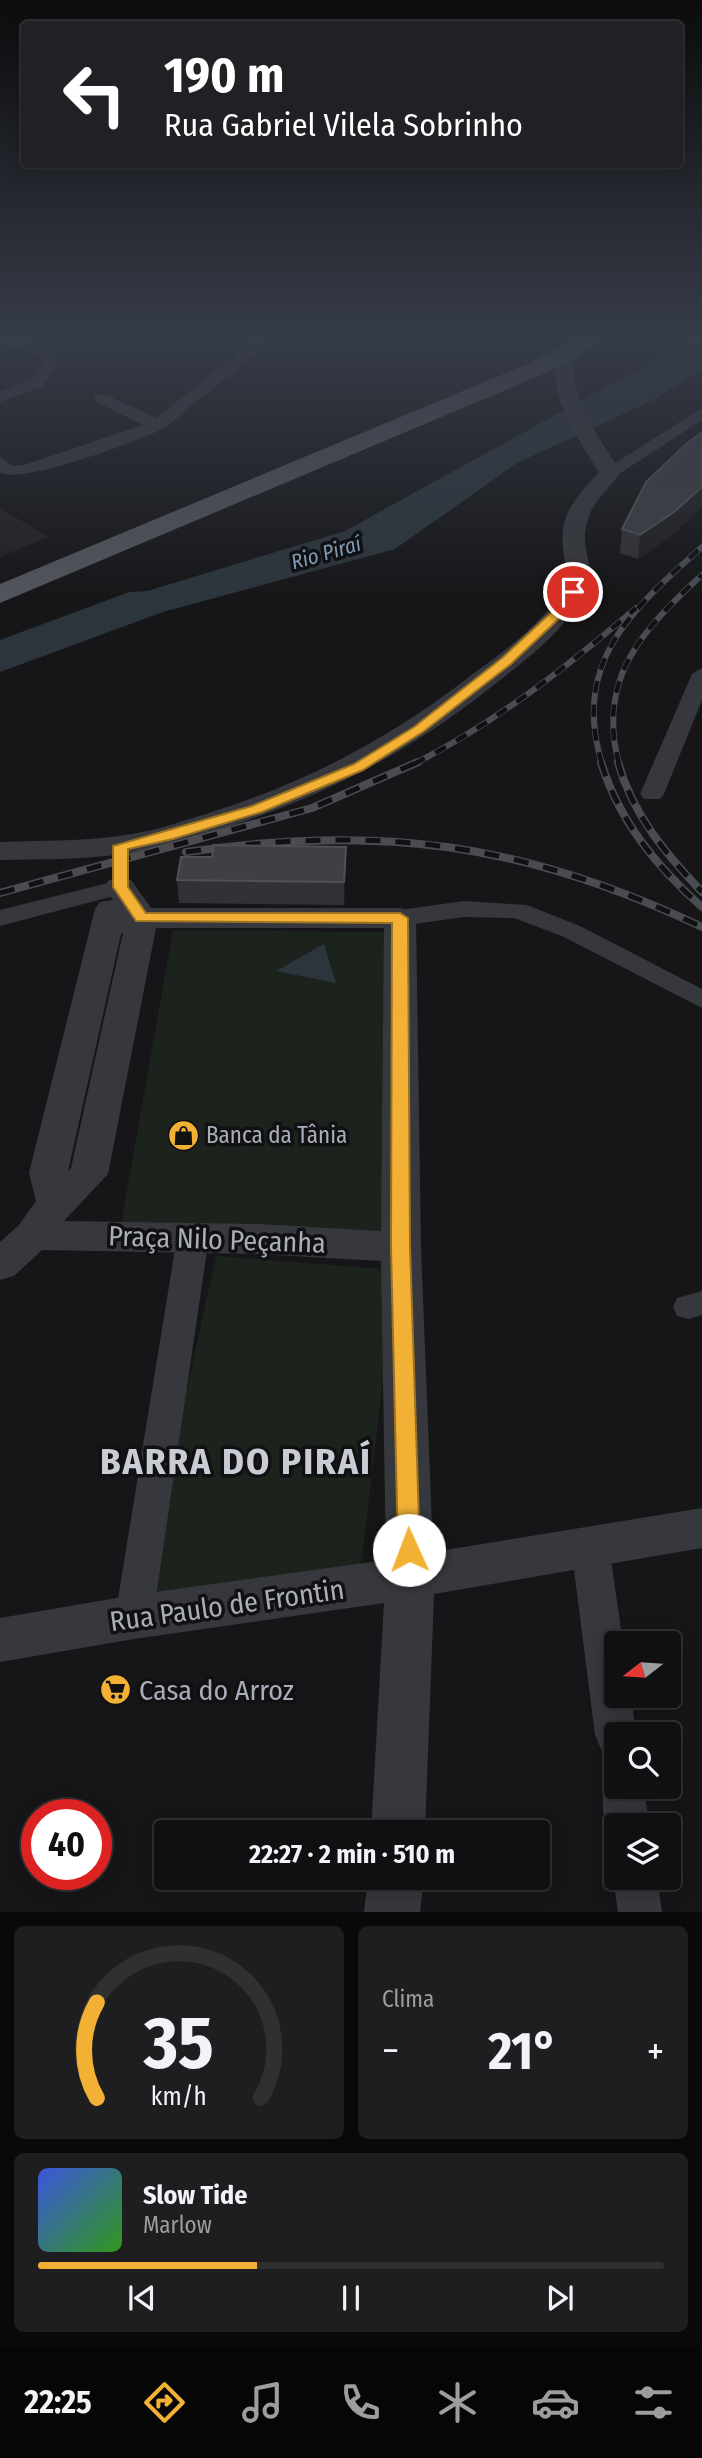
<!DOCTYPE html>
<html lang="pt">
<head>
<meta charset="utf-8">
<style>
  body { margin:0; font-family:"Fira Sans Condensed",sans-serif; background:#1e1e20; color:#f1f3f6; height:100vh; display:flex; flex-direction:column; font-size:26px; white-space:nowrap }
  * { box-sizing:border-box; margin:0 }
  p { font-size:23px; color:#9c9d9f }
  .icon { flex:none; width:38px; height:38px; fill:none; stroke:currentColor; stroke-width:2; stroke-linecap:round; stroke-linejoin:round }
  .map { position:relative; height:1912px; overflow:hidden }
  .drawer { display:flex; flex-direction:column; gap:14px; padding:14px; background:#09090a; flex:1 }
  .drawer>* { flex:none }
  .banner { position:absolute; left:21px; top:21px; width:662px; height:147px; border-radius:7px; box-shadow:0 4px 18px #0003,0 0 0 2px #303032; background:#202124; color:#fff; overflow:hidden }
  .needle { width:46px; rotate:253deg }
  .fabs { position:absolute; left:604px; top:1631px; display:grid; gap:14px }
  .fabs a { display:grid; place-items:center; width:77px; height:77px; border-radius:7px; background:#101012; box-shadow:0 4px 18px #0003,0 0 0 2px #303032; font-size:35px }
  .speed { position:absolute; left:21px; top:1799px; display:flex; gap:14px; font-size:35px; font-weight:700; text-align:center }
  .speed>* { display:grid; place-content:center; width:91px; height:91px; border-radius:50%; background:#101012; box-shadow:0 4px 18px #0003,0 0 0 2px #303032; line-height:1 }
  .speed .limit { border:10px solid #d22; background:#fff; color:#111 }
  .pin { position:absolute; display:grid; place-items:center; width:60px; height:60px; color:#fff; margin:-30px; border:4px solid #fff; border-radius:50%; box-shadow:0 2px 7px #0007 }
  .me { position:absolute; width:77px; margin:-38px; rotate:358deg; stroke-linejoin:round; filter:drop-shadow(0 0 5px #0008) }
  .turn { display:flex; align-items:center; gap:24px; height:147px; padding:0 28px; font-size:32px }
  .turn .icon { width:91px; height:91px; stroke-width:2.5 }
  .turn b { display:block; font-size:49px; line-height:60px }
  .big { font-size:52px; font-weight:700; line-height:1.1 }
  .drawer .widget { flex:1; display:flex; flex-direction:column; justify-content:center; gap:10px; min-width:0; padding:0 24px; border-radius:10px; background:#1e1e20 }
  .drawer .dial { align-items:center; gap:0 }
  .dial svg { height:182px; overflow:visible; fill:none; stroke:#303032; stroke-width:7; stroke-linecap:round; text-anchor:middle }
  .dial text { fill:#f1f3f6; stroke:none }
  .song { display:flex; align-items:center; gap:21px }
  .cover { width:84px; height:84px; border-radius:10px; background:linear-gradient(135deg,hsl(230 70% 55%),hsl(110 70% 35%)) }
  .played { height:7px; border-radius:4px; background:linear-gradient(90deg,#f2b134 35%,#303032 35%) }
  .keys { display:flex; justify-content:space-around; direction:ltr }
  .heat { display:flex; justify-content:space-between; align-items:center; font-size:38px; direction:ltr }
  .drawer .tiles { flex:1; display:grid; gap:14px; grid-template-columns:1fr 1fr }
  .widget:last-child { grid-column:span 2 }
  .trip { position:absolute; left:154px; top:1820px; width:396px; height:70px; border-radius:7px; background:#101012; box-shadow:0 4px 18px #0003,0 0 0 2px #303032; font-weight:700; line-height:70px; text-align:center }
  .menu { display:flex; height:112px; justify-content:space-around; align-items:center; background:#060607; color:#9c9d9f }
  .menu .icon { width:49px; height:49px }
  .menu .selected { color:#f2b134 }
  .menu b { font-size:32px; color:#f1f3f6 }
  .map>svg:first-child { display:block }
  .built { fill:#222225 }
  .green { fill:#1c231d }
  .water { fill:#2c353c }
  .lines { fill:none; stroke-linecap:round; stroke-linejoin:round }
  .minor { fill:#37383d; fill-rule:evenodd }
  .tertiary { fill:#37383d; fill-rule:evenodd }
  .primary { fill:#53555c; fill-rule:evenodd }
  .rail-far1-casing { stroke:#4a4c52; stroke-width:6 }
  .rail-casing { stroke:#4a4c52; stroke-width:8 }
  .rail-far1 { stroke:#111113; stroke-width:4.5; stroke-dasharray:12; stroke-linecap:butt }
  .rail { stroke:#111113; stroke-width:5; stroke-dasharray:15; stroke-linecap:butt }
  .wall { fill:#323236 }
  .shaded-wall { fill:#212124 }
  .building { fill:#3f3f44; stroke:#4f5156; stroke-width:2 }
  .route { fill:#f2b134; stroke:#9d7322; stroke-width:2 }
  .labels { text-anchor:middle; stroke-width:7; stroke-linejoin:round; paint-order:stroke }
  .far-water-label { font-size:21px; font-style:italic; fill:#7f9bb3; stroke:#111113 }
  .poi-label { font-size:23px; fill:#a8adb8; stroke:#111113; text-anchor:start }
  .near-street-label { font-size:28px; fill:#a8adb8; stroke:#111113 }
  .near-poi-label { font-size:28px; fill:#a8adb8; stroke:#111113; text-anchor:start }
  .near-district-label { font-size:37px; font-weight:bold; letter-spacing:2px; fill:#c9ccd4; stroke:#111113 }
</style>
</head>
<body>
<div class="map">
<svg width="702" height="1912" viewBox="0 0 702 1912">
  <rect width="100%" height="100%" fill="#161618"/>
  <path class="built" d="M0 508 49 537 0 557Z"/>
  <path class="green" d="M173 930 392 932 390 1242 121 1224Z
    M216 1256 396 1270 359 1582 138 1612Z"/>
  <path class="water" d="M702 334V370L653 400 517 463 395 549 163 612 0 672V640L129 592 147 591 345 531Z
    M324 944 336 983 276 971Z"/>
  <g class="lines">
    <path class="minor" d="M255 333H270C249 362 220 383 192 405 182 413 173 423 162 429 139 441 18 486 0 472V457L13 466 24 465 143 425 95 401V395H107L156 418 234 357Z
      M0 336C22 340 46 340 59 360L43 386 0 402V392L32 380 45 360 32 351 0 344Z
      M702 408V420L616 476 610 477 601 472Z
      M702 668V700L664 794 660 799H644L640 794 692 674Z
      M120 880 129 882 132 887 129 892 0 926V910Z
      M464 901 527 905 580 926 702 989V1008L562 936 514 918 464 917 400 926 391 923 387 918 391 913 400 910Z
      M193 1226 204 1229 209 1237 153 1617 148 1629 134 1634 120 1629 115 1617 177 1237 182 1229Z
      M702 1291V1315L689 1319 677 1316 673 1307 677 1298Z
      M590 1530 603 1535 609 1546 623 1643H616V1696H631L636 1734H616V1754L601 1749 595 1735 571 1546 577 1535Z
      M616 1769V1787H644L649 1825H616V1841C600 1827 600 1791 608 1773Z
      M616 1871V1878H657L662 1912H618L613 1878Z"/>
    <path class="tertiary" d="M564 350 573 356C570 400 598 436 621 472 610 488 593 501 588 519 575 560 609 564 571 614 547 646 512 670 481 695 402 756 319 798 224 828 190 839 156 849 122 854 81 860 41 859 0 860V842C44 840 88 842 132 834 158 830 183 821 209 813 305 783 389 739 469 677 499 655 530 633 553 604 578 573 557 556 564 524 568 504 586 487 599 472 577 436 550 400 555 356Z
      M120 878 131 880 151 908H400L411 911 416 918 421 1247 433 1552 702 1508V1548L434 1594 425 1832H371L384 1603 134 1639 0 1662V1618L134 1595 386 1560 381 1261 257 1254 42 1250 14 1276 0 1280V1242L19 1225 36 1201 29 1173 95 909 100 902 113 900 104 887 109 880ZM156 928H384L381 1231 257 1224 64 1221 108 1174ZM123 933 71 1168 68 1171 121 934Z
      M368 1878H424L420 1912H364Z"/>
    <path class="primary" d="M587 333H612L572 361 541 375 0 603V584L525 365Z"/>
    <defs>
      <path id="rail-far1" d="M414 764C495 723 567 667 636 608
        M602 764C571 662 632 609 702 547
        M619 764C596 678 643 629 702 575"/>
      <path id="rail" d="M601 762C619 821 657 867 702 907
        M618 762C632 814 666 854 702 892
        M186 852C381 824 524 843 702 927
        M0 893 312 808 418 762"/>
    </defs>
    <use href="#rail-far1" class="rail-far1-casing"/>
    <use href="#rail" class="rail-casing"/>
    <use href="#rail-far1" class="rail-far1"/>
    <use href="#rail" class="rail"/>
  </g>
  <path class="wall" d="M622 529 671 536 638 559 620 553Z
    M346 847 344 905 179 903 177 880 212 857Z"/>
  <path class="shaded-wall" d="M702 487V508L671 536 638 559 640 535Z
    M346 847V869L344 905V882Z"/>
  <path class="building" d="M702 432V487L674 512 640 535 622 529 646 482 685 445Z
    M214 845 346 847 344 882 177 880 181 857H212Z"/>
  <linearGradient id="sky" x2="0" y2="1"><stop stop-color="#0c0c0d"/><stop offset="0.56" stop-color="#363c48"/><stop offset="1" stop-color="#363c48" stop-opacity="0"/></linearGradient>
  <rect width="702" height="600" fill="url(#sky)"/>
  <path class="route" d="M569 590 579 592 566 612 511 664 423 732 363 770 262 812 173 839 128 849V887L146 913H400L408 918 410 1247 420 1550 417 1557 409 1560 401 1557 398 1550 391 1247 392 923 136 921 113 887V846L252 806 354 764 414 727 502 658 557 607Z"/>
  <defs>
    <symbol id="shop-disc" viewBox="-11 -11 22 22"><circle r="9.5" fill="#f2b134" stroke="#111113"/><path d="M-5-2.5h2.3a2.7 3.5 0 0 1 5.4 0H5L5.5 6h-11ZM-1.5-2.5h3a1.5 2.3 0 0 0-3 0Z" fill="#111"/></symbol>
    <symbol id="supermarket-disc" viewBox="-11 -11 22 22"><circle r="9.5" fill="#f2b134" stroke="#111113"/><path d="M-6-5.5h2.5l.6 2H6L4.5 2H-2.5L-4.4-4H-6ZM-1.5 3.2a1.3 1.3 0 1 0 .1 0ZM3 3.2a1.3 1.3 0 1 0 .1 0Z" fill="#111"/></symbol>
  </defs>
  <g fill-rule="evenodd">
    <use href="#shop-disc" x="166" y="1118" width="35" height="35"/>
    <use href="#supermarket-disc" x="98" y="1672" width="35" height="35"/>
  </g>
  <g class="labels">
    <g class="far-water-label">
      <text transform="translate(326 553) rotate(-16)" y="7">Rio Piraí</text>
    </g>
    <g class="poi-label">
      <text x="206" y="1143">Banca da Tânia</text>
    </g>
    <g class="near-street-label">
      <text transform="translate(217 1239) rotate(2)" y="10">Praça Nilo Peçanha</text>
      <text transform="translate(227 1605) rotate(-8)" y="10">Rua Paulo de Frontin</text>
    </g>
    <g class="near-poi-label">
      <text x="139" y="1700">Casa do Arroz</text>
    </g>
    <g class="near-district-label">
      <text x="236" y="1474">BARRA DO PIRAÍ</text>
    </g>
  </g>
</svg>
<div class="fabs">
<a><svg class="needle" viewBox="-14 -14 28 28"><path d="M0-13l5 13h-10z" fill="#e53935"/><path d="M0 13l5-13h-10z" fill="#9c9d9f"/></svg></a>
<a><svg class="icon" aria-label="search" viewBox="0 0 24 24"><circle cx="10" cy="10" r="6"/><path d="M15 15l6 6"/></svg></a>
<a><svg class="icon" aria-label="layers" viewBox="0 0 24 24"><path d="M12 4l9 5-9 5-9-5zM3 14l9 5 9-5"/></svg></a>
</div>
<div class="speed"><div class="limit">40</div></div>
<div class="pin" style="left:573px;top:592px;background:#d93025"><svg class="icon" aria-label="arrive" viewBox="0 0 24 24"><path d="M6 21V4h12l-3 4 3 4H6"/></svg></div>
<svg class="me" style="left:409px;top:1550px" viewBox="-20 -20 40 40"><circle r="19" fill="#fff"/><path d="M0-13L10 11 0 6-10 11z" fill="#f2b134"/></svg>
<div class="trip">22:27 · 2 min · 510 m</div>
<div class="banner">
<div class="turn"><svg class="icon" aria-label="left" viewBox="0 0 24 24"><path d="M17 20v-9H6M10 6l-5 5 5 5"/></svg><div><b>190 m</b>Rua Gabriel Vilela Sobrinho</div></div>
</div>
</div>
<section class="drawer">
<div class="tiles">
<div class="widget dial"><svg viewBox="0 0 100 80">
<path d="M14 69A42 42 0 1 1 86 69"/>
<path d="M14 69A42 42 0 0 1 14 27" stroke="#f2b134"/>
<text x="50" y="56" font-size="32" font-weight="700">35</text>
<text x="50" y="72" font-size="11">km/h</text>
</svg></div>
<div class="widget"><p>Clima</p>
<div class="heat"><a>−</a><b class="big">21°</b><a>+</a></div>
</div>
<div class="widget">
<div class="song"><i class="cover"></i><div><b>Slow Tide</b><p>Marlow</p></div></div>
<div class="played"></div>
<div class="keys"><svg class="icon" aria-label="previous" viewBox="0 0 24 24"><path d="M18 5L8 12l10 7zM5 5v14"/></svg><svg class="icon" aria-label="pause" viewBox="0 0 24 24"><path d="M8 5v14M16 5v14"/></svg><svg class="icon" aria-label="next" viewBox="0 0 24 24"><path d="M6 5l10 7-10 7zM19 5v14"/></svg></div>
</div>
</div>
</section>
<nav class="menu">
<b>22:25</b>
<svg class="icon selected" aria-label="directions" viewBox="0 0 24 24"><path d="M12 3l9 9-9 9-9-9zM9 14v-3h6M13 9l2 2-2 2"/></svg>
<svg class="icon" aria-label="music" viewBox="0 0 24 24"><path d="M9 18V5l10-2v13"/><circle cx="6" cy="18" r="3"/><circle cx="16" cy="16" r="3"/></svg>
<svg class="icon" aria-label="phone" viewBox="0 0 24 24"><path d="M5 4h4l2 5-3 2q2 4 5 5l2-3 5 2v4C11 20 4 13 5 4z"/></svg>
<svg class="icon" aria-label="climate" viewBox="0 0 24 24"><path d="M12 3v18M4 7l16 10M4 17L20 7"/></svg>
<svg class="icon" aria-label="car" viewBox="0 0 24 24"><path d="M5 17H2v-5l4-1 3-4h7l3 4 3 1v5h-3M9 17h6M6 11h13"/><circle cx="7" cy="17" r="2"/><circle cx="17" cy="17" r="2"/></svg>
<svg class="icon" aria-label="filters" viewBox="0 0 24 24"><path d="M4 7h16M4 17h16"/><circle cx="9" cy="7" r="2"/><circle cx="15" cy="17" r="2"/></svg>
</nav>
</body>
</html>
